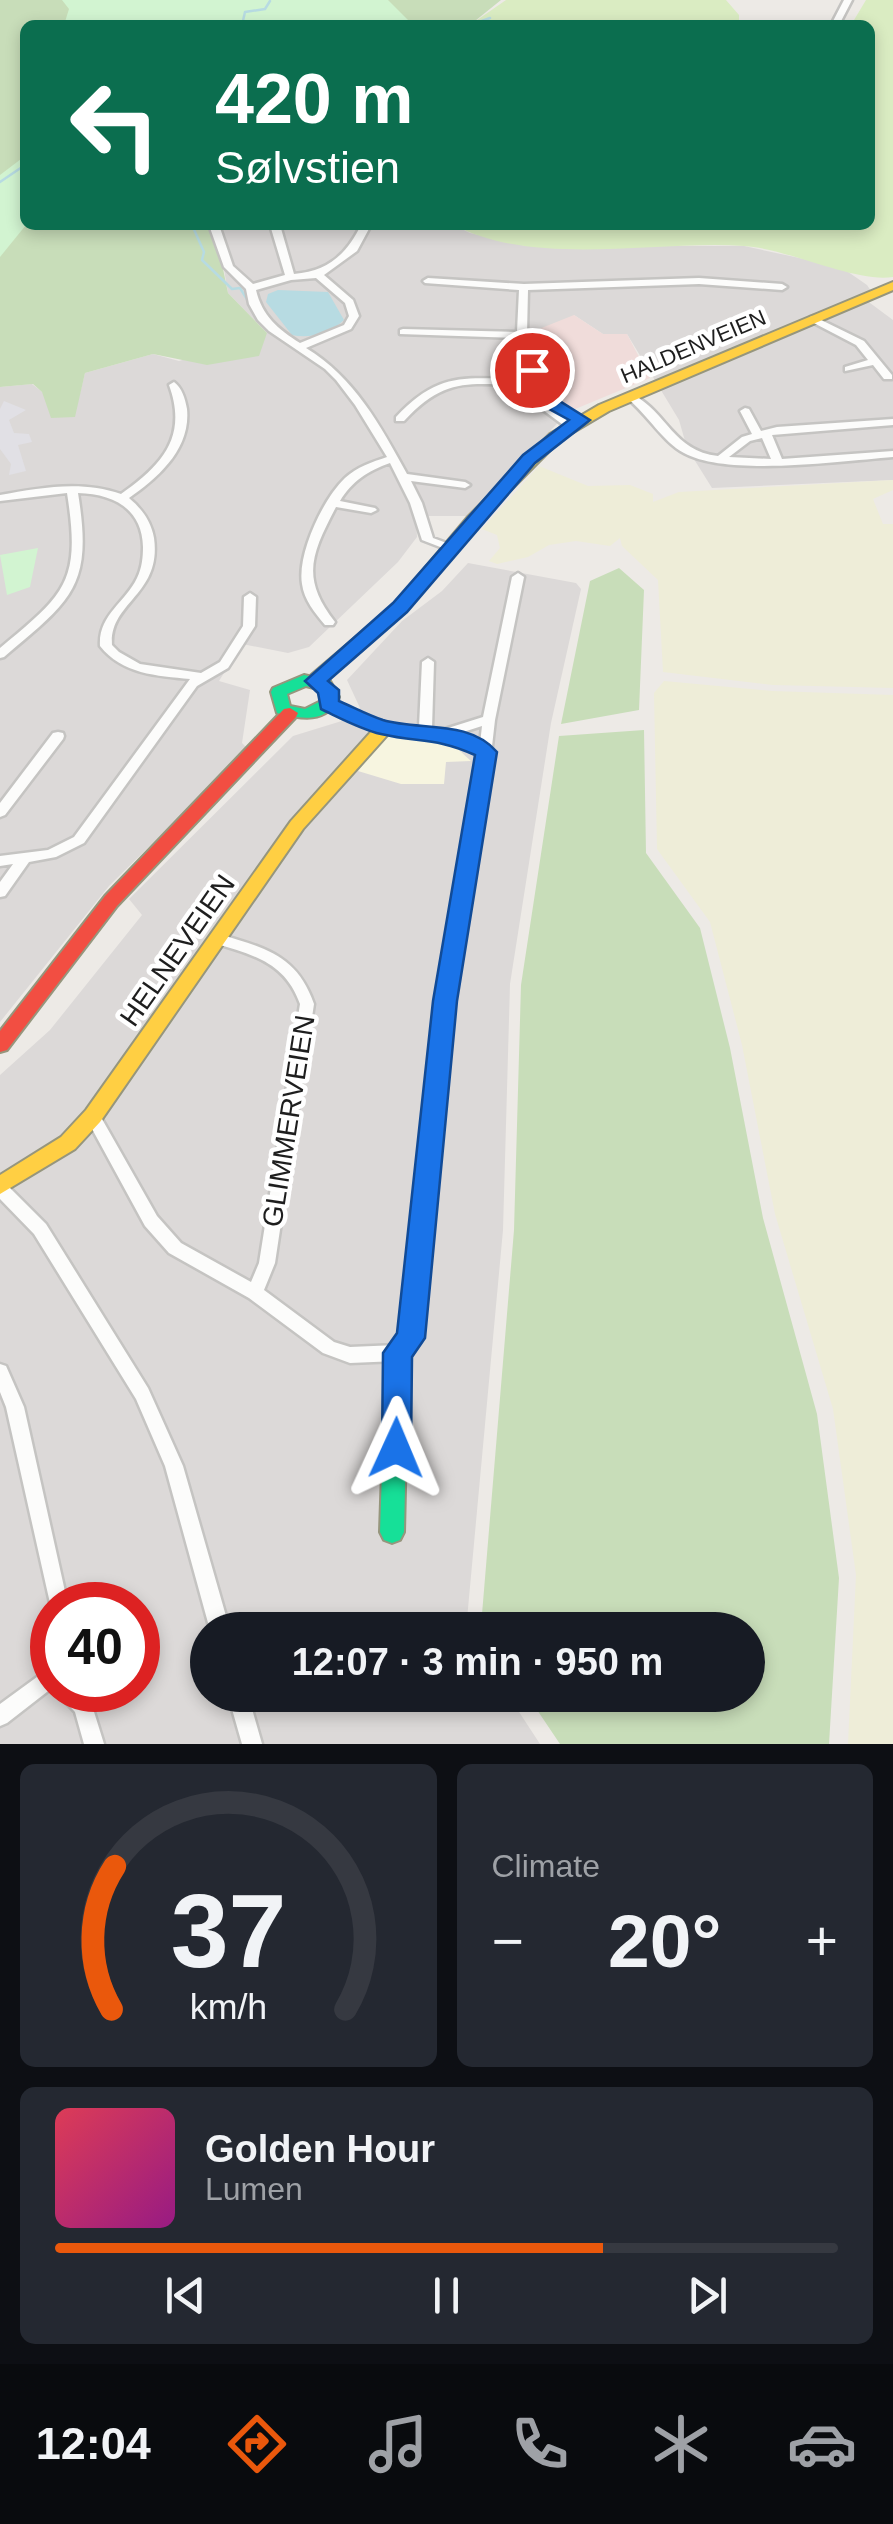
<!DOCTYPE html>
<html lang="en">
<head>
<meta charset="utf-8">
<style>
  body { margin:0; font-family:Arial,sans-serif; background:#242831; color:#f1f3f6; height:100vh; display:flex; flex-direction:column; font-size:38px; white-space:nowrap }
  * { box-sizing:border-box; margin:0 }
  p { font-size:32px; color:#9ea1a6 }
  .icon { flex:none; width:55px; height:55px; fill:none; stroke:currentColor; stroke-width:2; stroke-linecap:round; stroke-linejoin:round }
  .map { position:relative; height:1744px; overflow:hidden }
  .sheet { display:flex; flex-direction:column; gap:20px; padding:20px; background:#0d0f14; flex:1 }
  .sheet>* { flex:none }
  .guide { position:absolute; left:20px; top:20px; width:855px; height:210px; border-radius:15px; box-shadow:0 5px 15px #0003; background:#0b6e4f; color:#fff; overflow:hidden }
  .speed { position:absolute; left:30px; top:1582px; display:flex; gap:20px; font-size:50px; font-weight:700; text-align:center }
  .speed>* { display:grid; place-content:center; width:130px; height:130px; border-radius:50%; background:#171b24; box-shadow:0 5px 15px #0003; line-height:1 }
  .speed .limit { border:15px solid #d22; background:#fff; color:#111 }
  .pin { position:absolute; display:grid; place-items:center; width:85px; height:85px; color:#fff; margin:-42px; border:5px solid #fff; border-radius:50%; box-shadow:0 2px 10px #0007 }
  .me { position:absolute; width:110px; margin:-55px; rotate:1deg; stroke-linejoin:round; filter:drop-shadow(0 0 8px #0008) }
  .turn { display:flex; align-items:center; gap:35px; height:210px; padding:0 30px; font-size:45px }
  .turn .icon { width:130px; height:130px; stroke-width:2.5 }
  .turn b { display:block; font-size:70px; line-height:85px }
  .big { font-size:75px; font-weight:800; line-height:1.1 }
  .sheet .tile { flex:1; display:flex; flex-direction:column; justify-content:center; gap:15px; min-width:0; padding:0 35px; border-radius:15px; background:#242831 }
  .sheet .dial { align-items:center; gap:0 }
  .dial svg { height:260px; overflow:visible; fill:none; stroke:#363941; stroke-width:7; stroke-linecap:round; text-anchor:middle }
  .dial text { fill:#f1f3f6; stroke:none }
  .song { display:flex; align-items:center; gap:30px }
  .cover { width:120px; height:120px; border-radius:15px; background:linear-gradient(135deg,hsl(350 70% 55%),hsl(310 70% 35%)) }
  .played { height:10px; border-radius:5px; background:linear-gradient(90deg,#ea580c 70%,#363941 70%) }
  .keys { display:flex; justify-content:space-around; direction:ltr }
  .heat { display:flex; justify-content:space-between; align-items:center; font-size:55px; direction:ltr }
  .sheet .tiles { flex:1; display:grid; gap:20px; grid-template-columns:1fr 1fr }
  .tile:last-child { grid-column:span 2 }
  .trip { position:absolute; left:190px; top:1612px; width:575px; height:100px; border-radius:50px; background:#171b24; box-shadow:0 5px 15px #0003; font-weight:800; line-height:100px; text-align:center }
  .menu { display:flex; height:160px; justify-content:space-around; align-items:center; background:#090b0e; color:#9ea1a6 }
  .menu .icon { width:70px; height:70px }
  .menu .active { color:#ea580c }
  .menu b { font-size:45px; color:#f1f3f6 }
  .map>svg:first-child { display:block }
  .residential { fill:#dcd9d8; fill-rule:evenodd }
  .commercial { fill:#f0dcda }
  .education { fill:#f7f5e0 }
  .farmland { fill:#eeedd8 }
  .grass { fill:#daecc2 }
  .forest { fill:#c8ddb9 }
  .park { fill:#d2f4d1 }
  .plaza { fill:#e1e0e5 }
  .water { fill:#b7dbe2 }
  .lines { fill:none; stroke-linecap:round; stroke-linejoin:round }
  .stream { stroke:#b7dbe2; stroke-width:2.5 }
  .street-casing { stroke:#c5c4c2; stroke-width:5 }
  .fast-casing { stroke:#96967d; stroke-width:4 }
  .slow-casing { stroke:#96967d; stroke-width:4 }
  .jam-casing { stroke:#96967d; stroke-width:4 }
  .street { fill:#fcfcfb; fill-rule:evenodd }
  .fast { fill:#16e098; fill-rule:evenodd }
  .slow { fill:#ffcf43; fill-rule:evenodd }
  .jam { fill:#f24e42; fill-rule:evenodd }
  .route { fill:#1a73e8; stroke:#114b97; stroke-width:2.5 }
  .labels { text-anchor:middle; stroke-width:9; stroke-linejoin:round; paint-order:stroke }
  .far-street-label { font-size:22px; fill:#1e1e1e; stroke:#fff }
  .street-label { font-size:28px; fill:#1e1e1e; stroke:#fff }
</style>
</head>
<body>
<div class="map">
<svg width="893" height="1744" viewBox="0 0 893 1744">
  <rect width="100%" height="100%" fill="#edeae6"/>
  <path class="residential" d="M211 225H454L470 233 526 246H744L841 267 867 285 871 291 866 300 893 320V480L712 488 687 448 679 420 627 334H603L574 315 568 412 470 516H416L417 537 398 562 309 647 288 653 242 644 219 681 250 690 242 743 248 749 109 886 0 1022V387L32 384 74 417 85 373 153 354 179 361 267 333 228 293 219 240Z
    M468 563 576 583 581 589 551 723 510 984 503 1230 466 1630H208V1695H508L540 1744H0V1075L50 1030 142 915 129 899 293 736 345 720 360 708 347 680 402 621 442 591ZM52 1605H138V1690H52Z"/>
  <path class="commercial" d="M574 315 603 334H627L650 378 568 412 540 376 524 335Z"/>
  <path class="education" d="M387 733 450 742 471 761 446 762 444 784H401L358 771 379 744 378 739Z"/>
  <path class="farmland" d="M539 466 588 486 630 485 653 494V502L679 492 893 480V490L873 499 883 524H893V688L773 685 663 672 658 580 622 546 620 538 610 546 576 541 549 545 528 557 497 564 489 561 500 548 497 535 482 529Z
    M664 681 772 691 893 695V1744H848L856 1575 833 1409 775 1214 742 1045 710 922 657 849 654 693Z"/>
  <path class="grass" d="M506 0H726L739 15V25H470Z
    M866 0H893V277C855 283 790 249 744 246 654 240 536 268 454 225H870V25H851Z"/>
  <path class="forest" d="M0 0H501L470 25H25V225H214L228 293 267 333 259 356 207 365 153 354 85 373 75 417 51 418 42 392 33 384 0 387Z
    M619 568 644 590 639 710 561 724 590 581Z
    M644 730 646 853 700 928 730 1048 763 1218 817 1414 839 1578 829 1744H560L527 1695H748V1630H484L481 1626 514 1230 521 985 559 736Z"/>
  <path class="park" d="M62 0H388L411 23 64 25 69 9Z
    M25 156 26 225 0 257V175Z
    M38 548 30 587 7 595 0 555Z"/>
  <path class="plaza" d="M4 401 26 410 9 420 14 433 29 434 32 442 18 445 26 471 9 475 11 464 0 449V409Z"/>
  <path class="water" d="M278 290 328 292 344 320C330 333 310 339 292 335L266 302 268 294Z"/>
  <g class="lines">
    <path class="stream" d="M479 22 490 18
      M242 25 245 12 265 9 270 1
      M0 182 25 165
      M192 225 204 252 202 260 232 289 240 288 250 304"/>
    <defs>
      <path id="street" d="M844 0H852L839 25H831Z
        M209 225H219L233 266 253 284 285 275 270 225H280L294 274C328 271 346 255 361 225H371L357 251 324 275 353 300 359 316 351 329 306 348C355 378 380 425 407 474L465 482 470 485 465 488 411 481 422 503 433 538 452 545V549L448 550 422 540 410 503 390 463C368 471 352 481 340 501L375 508 377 510 371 513 336 507C312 553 300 578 335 622L333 625H325C315 613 304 600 302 584 297 554 323 499 345 478 357 467 372 462 387 457L355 405 336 380 325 369 269 331 258 320 249 304 246 289 224 267ZM316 278 345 303 349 316 344 325 300 343C278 329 262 316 256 290L291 280Z
        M428 278 524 284 699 278 782 284 787 287 782 290 699 284 528 290 527 333 539 373 553 399 586 420 581 423 577 422 553 408 574 425V429L570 430 543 410 544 401 535 385C475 386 449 372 404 421H396V417C442 367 471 380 532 379L524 360 518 338 400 334V330L403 329 517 332 519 290 425 283 423 281Z
        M813 316 864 341 892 375V379H884L873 365 845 371V367L868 360 856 345 810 321V317Z
        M174 382C182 388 185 398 187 409 191 449 158 478 129 498 142 509 151 521 154 538 162 595 109 602 112 645L119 652 140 664 201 673 220 662 243 626 244 597 250 593 256 597 255 626 228 668 197 686 84 843 56 857 29 862 5 896 0 897V882L13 864 0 866V856L48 850 74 837 190 679C157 676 122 674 100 646 98 615 125 603 137 578 142 568 143 557 143 547 142 508 113 494 78 493 93 586 73 599 4 657L0 658V648C66 593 81 582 67 493L0 501V495C40 488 81 480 121 494 162 465 188 437 169 385Z
        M632 394C667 412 673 451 718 456L742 437 752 434 740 411 745 408 749 409 761 431 777 427 893 419V425L772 435 782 459 893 451V457C842 461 727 477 684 453 663 442 648 415 628 399V395ZM762 438 771 459 729 457 750 441Z
        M518 573 524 577 495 720 491 755H481L443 737 380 731 324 707 322 704 324 701 328 700 386 724 419 727 422 662 428 658 434 662 432 728 445 729 483 717 512 577ZM482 726 480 744 457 734Z
        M58 732 63 733 64 736 63 739 5 815 0 817V803L53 733Z
        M219 934C265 948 297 955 314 1004L275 1263 264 1290 334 1342 350 1347 397 1345 403 1348 406 1353 403 1358 397 1361 350 1363 323 1353 249 1298 169 1253 145 1226 85 1116 88 1112 93 1110 98 1112 157 1216 181 1243 251 1282 259 1263 300 1004C285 962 253 955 214 943L212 939 214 935Z
        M0 1182 6 1184 46 1224 148 1388 183 1466 230 1630H210L165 1466 136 1399 34 1234 0 1199Z
        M0 1364 6 1366 24 1407 68 1605H52V1612L6 1407 0 1392Z
        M52 1666V1688L7 1723 0 1726V1704Z
        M58 1690H81L90 1699 104 1744H84L75 1712 61 1697Z
        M228 1695H248L262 1744H242Z"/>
      <path id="fast" d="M304 675 330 681 339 697C327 724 301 719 277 713L271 692 273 688ZM306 686 318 689 323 697 321 701 305 709 290 706 287 694Z
        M433 1110 440 1112 443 1118 422 1338 408 1357 404 1532 400 1540 392 1543 384 1540 380 1532 386 1353 401 1334 423 1118 426 1112Z"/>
      <path id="slow" d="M893 282V290L609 411 560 440 477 524 405 610 321 685H309L307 681 309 677 395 604 467 518 550 434 599 405Z
        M384 723 392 728 390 732 303 829 100 1122 75 1149 0 1194V1175L61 1137 86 1110 291 821 378 724Z"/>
      <path id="jam" d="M290 708 298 713 296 717 117 906 7 1050 0 1052V1031L105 896 284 709Z
        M486 746 494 752 454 1001 443 1118 440 1124 433 1126 426 1124 423 1118 436 1001 478 752Z"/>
    </defs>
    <use href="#street" class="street-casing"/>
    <use href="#fast" class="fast-casing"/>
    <use href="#slow" class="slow-casing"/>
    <use href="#jam" class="jam-casing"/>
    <use href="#street" class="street"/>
    <use href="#fast" class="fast"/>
    <use href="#slow" class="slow"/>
    <use href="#jam" class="jam"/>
  </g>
  <path class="route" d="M526 366H537L555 398 590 420 535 463 407 612 328 681 339 690V701C353 707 368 715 383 720 419 731 469 719 497 752L457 1001 425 1338 412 1357 411 1448 407 1458 396 1462 386 1458 382 1448 383 1353 397 1333 433 1001 475 755C435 737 419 743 381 734 360 729 340 718 321 709L318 693 305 681 393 603 523 455 569 420 542 405 523 370Z"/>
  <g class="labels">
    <g class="far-street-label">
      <text transform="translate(693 346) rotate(-23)" y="8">HALDENVEIEN</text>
    </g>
    <g class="street-label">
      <text transform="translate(177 950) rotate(-55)" y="10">HELNEVEIEN</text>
      <text transform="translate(288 1121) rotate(-81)" y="10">GLIMMERVEIEN</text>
    </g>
  </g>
</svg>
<div class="speed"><div class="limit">40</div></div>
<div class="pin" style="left:532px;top:370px;background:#d93025"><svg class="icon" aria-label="arrive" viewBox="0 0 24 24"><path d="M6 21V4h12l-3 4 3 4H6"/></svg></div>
<svg class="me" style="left:396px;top:1448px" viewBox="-20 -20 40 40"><path d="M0-17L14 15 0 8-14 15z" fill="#1a73e8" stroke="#fff" stroke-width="4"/></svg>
<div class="trip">12:07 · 3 min · 950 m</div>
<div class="guide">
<div class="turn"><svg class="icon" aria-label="left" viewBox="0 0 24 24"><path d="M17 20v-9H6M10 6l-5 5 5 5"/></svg><div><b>420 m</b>Sølvstien</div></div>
</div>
</div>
<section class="sheet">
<div class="tiles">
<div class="tile dial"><svg viewBox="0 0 100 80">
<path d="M14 69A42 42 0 1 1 86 69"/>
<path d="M14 69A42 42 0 0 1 15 25" stroke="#ea580c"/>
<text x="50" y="56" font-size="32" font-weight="700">37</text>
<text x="50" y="72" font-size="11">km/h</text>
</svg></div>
<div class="tile"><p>Climate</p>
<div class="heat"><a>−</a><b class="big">20°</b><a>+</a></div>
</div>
<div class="tile">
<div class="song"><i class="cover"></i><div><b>Golden Hour</b><p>Lumen</p></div></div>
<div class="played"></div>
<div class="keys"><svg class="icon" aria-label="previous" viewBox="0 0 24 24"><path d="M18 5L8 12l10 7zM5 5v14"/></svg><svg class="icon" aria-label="pause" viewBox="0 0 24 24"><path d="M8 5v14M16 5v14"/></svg><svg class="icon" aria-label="next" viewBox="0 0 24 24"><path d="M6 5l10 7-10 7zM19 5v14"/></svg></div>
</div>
</div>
</section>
<nav class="menu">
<b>12:04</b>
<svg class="icon active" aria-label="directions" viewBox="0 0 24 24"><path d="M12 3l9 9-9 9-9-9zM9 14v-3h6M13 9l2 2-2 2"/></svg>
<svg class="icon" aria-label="music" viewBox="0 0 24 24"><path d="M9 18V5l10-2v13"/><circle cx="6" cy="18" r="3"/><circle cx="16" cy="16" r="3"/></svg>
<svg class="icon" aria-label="phone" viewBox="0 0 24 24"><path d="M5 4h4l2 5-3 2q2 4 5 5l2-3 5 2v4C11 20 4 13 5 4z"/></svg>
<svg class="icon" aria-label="climate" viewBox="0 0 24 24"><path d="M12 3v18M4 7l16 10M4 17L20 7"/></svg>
<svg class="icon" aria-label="car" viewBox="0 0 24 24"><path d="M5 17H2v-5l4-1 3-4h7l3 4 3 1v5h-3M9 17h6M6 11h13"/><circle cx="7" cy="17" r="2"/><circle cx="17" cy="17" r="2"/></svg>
</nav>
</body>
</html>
